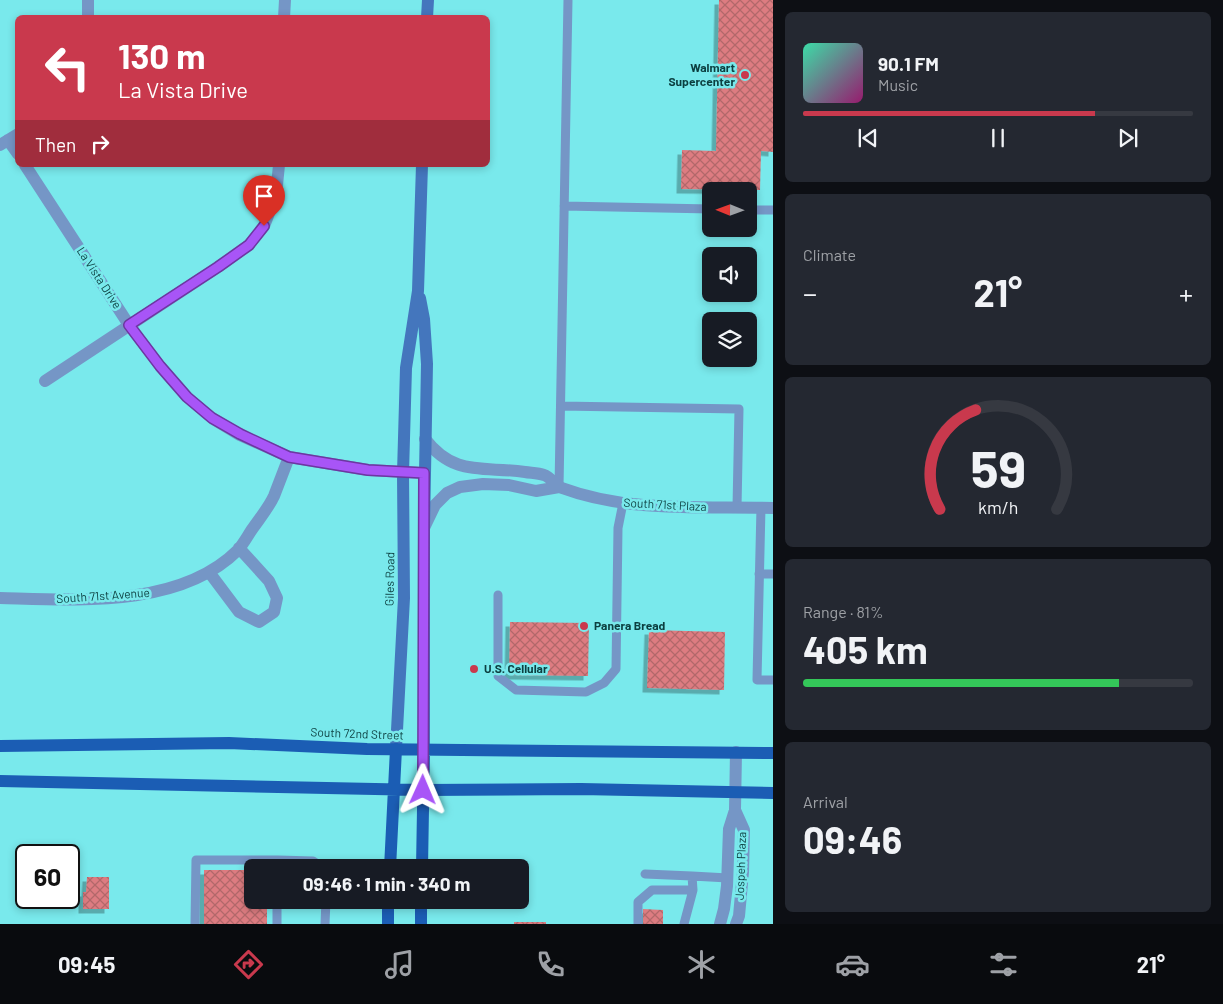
<!DOCTYPE html>
<html lang="en">
<head>
<meta charset="utf-8">
<style>
  body { margin:0; font-family:Barlow,sans-serif; background:#242831; color:#f1f3f6; height:100vh; display:flex; flex-direction:column; font-size:19px; white-space:nowrap }
  * { box-sizing:border-box; margin:0 }
  p { font-size:16px; color:#9ea1a6 }
  .icon { flex:none; width:28px; height:28px; fill:none; stroke:currentColor; stroke-width:2; stroke-linecap:round; stroke-linejoin:round }
  .map { position:relative; flex:1; overflow:hidden }
  .details { display:flex; flex-direction:column; gap:12px; padding:12px; background:#0d0f14; width:450px }
  .details>* { flex:none }
  .guide { position:absolute; left:15px; top:15px; width:475px; height:152px; border-radius:8px; box-shadow:0 2px 8px #0003; background:#c9394d; color:#fff; overflow:hidden }
  .needle { width:32px; rotate:271deg }
  .controls { position:absolute; left:702px; top:182px; display:grid; gap:10px }
  .controls a { display:grid; place-items:center; width:55px; height:55px; border-radius:8px; background:#171b24; box-shadow:0 2px 8px #0003; font-size:25px }
  .speed { position:absolute; left:15px; top:844px; display:flex; gap:10px; font-size:25px; font-weight:700; text-align:center }
  .speed>* { display:grid; place-content:center; width:65px; height:65px; border-radius:50%; background:#171b24; box-shadow:0 2px 8px #0003; line-height:1 }
  .speed .limit { border:2px solid #111; border-radius:8px; background:#fff; color:#111 }
  .pin { position:absolute; display:grid; place-items:center; width:42px; height:42px; color:#fff; margin:-51px -21px; border-radius:50% 50% 50% 0; rotate:-45deg; box-shadow:0 0 5px #0007 }
  .pin .icon { rotate:45deg }
  .me { position:absolute; width:55px; margin:-28px; rotate:1deg; stroke-linejoin:round; filter:drop-shadow(0 0 4px #0008) }
  .turn { display:flex; align-items:center; gap:18px; height:105px; padding:0 20px; font-size:22px }
  .turn .icon { width:65px; height:65px; stroke-width:2.5 }
  .turn b { display:block; font-size:35px; line-height:42px }
  .then { display:flex; align-items:center; height:48px; padding:0 20px; background:#0003; gap:10px; font-size:19px }
  .big { font-size:38px; font-weight:700; line-height:1.1 }
  .details .widget { flex:1; display:flex; flex-direction:column; justify-content:center; gap:8px; min-width:0; padding:0 18px; border-radius:8px; background:#242831 }
  .details .dial { align-items:center; gap:0 }
  .dial svg { height:130px; overflow:visible; fill:none; stroke:#363941; stroke-width:7; stroke-linecap:round; text-anchor:middle }
  .dial text { fill:#f1f3f6; stroke:none }
  .song { display:flex; align-items:center; gap:15px }
  .cover { width:60px; height:60px; border-radius:8px; background:linear-gradient(135deg,hsl(160 70% 55%),hsl(320 70% 35%)) }
  .played { height:5px; border-radius:2px; background:linear-gradient(90deg,#c9394d 75%,#363941 75%) }
  .keys { display:flex; justify-content:space-around; direction:ltr }
  .heat { display:flex; justify-content:space-between; align-items:center; font-size:28px; direction:ltr }
  .charge { height:8px; border-radius:4px; background:linear-gradient(90deg,#34c759 81%,#363941 0) }
  .trip { position:absolute; left:244px; top:859px; width:285px; height:50px; border-radius:8px; background:#171b24; box-shadow:0 2px 8px #0003; font-weight:700; line-height:50px; text-align:center }
  .menu { display:flex; height:80px; justify-content:space-around; align-items:center; background:#090b0e; color:#9ea1a6 }
  .menu .icon { width:35px; height:35px }
  .menu .on { color:#c9394d }
  .menu b { font-size:22px; color:#f1f3f6 }
  main { display:flex; flex:1; min-height:0 }
  .map>svg:first-child { display:block }
  .building { fill:url(#building-cross-hatch); filter:url(#shadow) }
  .lines { fill:none; stroke-linecap:round; stroke-linejoin:round }
  .lane { stroke:#7596c6; stroke-width:9 }
  .street { stroke:#7596c6; stroke-width:12 }
  .secondary { stroke:#4476bd; stroke-width:12 }
  .primary { stroke:#1b5db4; stroke-width:12 }
  .route-casing { stroke:#6d37a1; stroke-width:12 }
  .route { stroke:#a855f7; stroke-width:9 }
  .poi-dot { fill:#c9394d; stroke:#79e9ec; stroke-width:2 }
  .labels { text-anchor:middle; stroke-width:5; stroke-linejoin:round; paint-order:stroke }
  .poi-label { font-size:12px; font-weight:bold; fill:#0c3f40; stroke:#79e9ec; text-anchor:start }
  .street-label { font-size:12px; fill:#0c3f40; stroke:#79e9ec }
</style>
</head>
<body>
<main>
<div class="map">
<svg width="773" height="924" viewBox="0 0 773 924">
  <defs>
    <pattern id="building-cross-hatch" width="8" height="8" patternUnits="userSpaceOnUse" patternTransform="scale(1.25)"><rect width="8" height="8" fill="#dd7c81"/><path d="M0 0l8 8M0 8l8-8" fill="none" stroke="#b2676b"/></pattern>
    <filter id="shadow"><feDropShadow dx="-4.5" dy="4.5" stdDeviation="0" flood-color="#0004"/></filter>
  </defs>
  <rect width="100%" height="100%" fill="#79e9ec"/>
  <path class="building" d="M719 0H773V152L761 151 760 190 681 189 682 150 716 151Z
    M510 622 589 623 588 676 509 675Z
    M649 630 725 632 724 690 647 688Z
    M204 870H252V900H267V924H204Z
    M87 877H109V909H83V892H86Z
    M643 909 663 910V924H643Z
    M514 922H546V924H514Z"/>
  <g class="lines">
    <path class="lane" d="M564 206 711 209
      M749 210H773
      M561 406 739 409 737 507
      M559 487 568 0
      M761 507 757 680H773
      M759 574H773
      M498 595V676L516 690 586 692 604 683 616 669 618 528 623 503
      M278 860 313 861 323 868
      M645 874 692 876 693 890
      M692 876 728 878
      M195 924 196 860H278V868
      M277 924V900
      M325 924 326 900
      M638 924V902L652 890H693L684 924"/>
    <path class="street" d="M88 18V0
      M284 18 285 0
      M8 140 18 154
      M0 145 18 134
      M25 165 129 325 160 366 187 397 212 418 240 435 289 457 368 470 424 473
      M45 381 218 267 249 245 264 226 276 195 279 165
      M425 439C454 477 483 466 525 472 531 473 538 473 544 475 551 477 555 486 562 488 629 513 703 506 773 508
      M424 528 435 505 447 493 460 487 483 484 509 485 536 491 559 487
      M209 572 239 612 259 622 274 612 277 598 269 581 239 548
      M0 598C77 600 180 608 238 550 244 543 248 535 253 528 260 518 269 507 274 496 279 483 284 470 289 457
      M735 810 744 830 743 872 739 916 736 924
      M720 924 724 909 727 886 729 829 735 810 736 752"/>
    <path class="secondary" d="M427 18 428 0
      M420 298 424 319 427 364 424 528V750
      M396 749 404 598 403 473 406 368 418 291 422 165"/>
    <path class="primary" d="M0 746 229 743 367 749 773 753
      M0 781 423 790 581 789 773 793
      M390 868 396 749
      M422 868 424 750
      M388 924V900
      M421 924V900"/>
  </g>
  <g class="lines">
    <defs>
      <path id="route" d="M264 226 249 245 218 267 129 325 160 366 187 397 212 418 240 434 289 457 368 470 424 473 423 790"/>
    </defs>
    <use href="#route" class="route-casing"/>
    <use href="#route" class="route"/>
  </g>
  <g class="poi-dot">
    <circle cx="745" cy="75" r="5"/>
    <circle cx="584" cy="626" r="5"/>
    <circle cx="474" cy="669" r="5"/>
  </g>
  <g class="labels">
    <g class="poi-label">
      <text x="735" y="72" text-anchor="end">Walmart<tspan x="735" dy="14">Supercenter</tspan></text>
      <text x="594" y="630">Panera Bread</text>
      <text x="484" y="673">U.S. Cellular</text>
    </g>
    <g class="street-label">
      <text transform="translate(99 278) rotate(57)" y="4">La Vista Drive</text>
      <text transform="translate(665 505) rotate(3)" y="4">South 71st Plaza</text>
      <text transform="translate(390 579) rotate(-89)" y="4">Giles Road</text>
      <text transform="translate(103 596) rotate(-4)" y="4">South 71st Avenue</text>
      <text transform="translate(357 734) rotate(2)" y="4">South 72nd Street</text>
      <text transform="translate(741 866) rotate(-88)" y="4">Jospeh Plaza</text>
    </g>
  </g>
</svg>
<div class="controls">
<a><svg class="needle" viewBox="-14 -14 28 28"><path d="M0-13l5 13h-10z" fill="#e53935"/><path d="M0 13l5-13h-10z" fill="#9ea1a6"/></svg></a>
<a><svg class="icon" aria-label="sound" viewBox="0 0 24 24"><path d="M4 9h4l5-4v14l-5-4H4zM17 9q2 3 0 6"/></svg></a>
<a><svg class="icon" aria-label="layers" viewBox="0 0 24 24"><path d="M12 4l9 5-9 5-9-5zM3 14l9 5 9-5"/></svg></a>
</div>
<div class="speed"><div class="limit">60</div></div>
<div class="pin" style="left:264px;top:226px;background:#d93025"><svg class="icon" aria-label="arrive" viewBox="0 0 24 24"><path d="M6 21V4h12l-3 4 3 4H6"/></svg></div>
<svg class="me" style="left:423px;top:790px" viewBox="-20 -20 40 40"><path d="M0-17L14 15 0 8-14 15z" fill="#a855f7" stroke="#fff" stroke-width="4"/></svg>
<div class="trip">09:46 · 1 min · 340 m</div>
<div class="guide">
<div class="turn"><svg class="icon" aria-label="left" viewBox="0 0 24 24"><path d="M17 20v-9H6M10 6l-5 5 5 5"/></svg><div><b>130 m</b>La Vista Drive</div></div>
<div class="then">Then<svg class="icon" aria-label="right" viewBox="0 0 24 24"><path d="M7 20v-9h11M14 6l5 5-5 5"/></svg></div>
</div>
</div>
<section class="details">
<div class="widget">
<div class="song"><i class="cover"></i><div><b>90.1 FM</b><p>Music</p></div></div>
<div class="played"></div>
<div class="keys"><svg class="icon" aria-label="previous" viewBox="0 0 24 24"><path d="M18 5L8 12l10 7zM5 5v14"/></svg><svg class="icon" aria-label="pause" viewBox="0 0 24 24"><path d="M8 5v14M16 5v14"/></svg><svg class="icon" aria-label="next" viewBox="0 0 24 24"><path d="M6 5l10 7-10 7zM19 5v14"/></svg></div>
</div>
<div class="widget"><p>Climate</p>
<div class="heat"><a>−</a><b class="big">21°</b><a>+</a></div>
</div>
<div class="widget dial"><svg viewBox="0 0 100 80">
<path d="M14 69A42 42 0 1 1 86 69"/>
<path d="M14 69A42 42 0 0 1 36 8" stroke="#c9394d"/>
<text x="50" y="56" font-size="32" font-weight="700">59</text>
<text x="50" y="72" font-size="11">km/h</text>
</svg></div>
<div class="widget"><p>Range · 81%</p><b class="big">405 km</b><div class="charge"></div></div>
<div class="widget"><p>Arrival</p><b class="big">09:46</b></div>
</section>
</main>
<nav class="menu">
<b>09:45</b>
<svg class="icon on" aria-label="directions" viewBox="0 0 24 24"><path d="M12 3l9 9-9 9-9-9zM9 14v-3h6M13 9l2 2-2 2"/></svg>
<svg class="icon" aria-label="music" viewBox="0 0 24 24"><path d="M9 18V5l10-2v13"/><circle cx="6" cy="18" r="3"/><circle cx="16" cy="16" r="3"/></svg>
<svg class="icon" aria-label="phone" viewBox="0 0 24 24"><path d="M5 4h4l2 5-3 2q2 4 5 5l2-3 5 2v4C11 20 4 13 5 4z"/></svg>
<svg class="icon" aria-label="climate" viewBox="0 0 24 24"><path d="M12 3v18M4 7l16 10M4 17L20 7"/></svg>
<svg class="icon" aria-label="car" viewBox="0 0 24 24"><path d="M5 17H2v-5l4-1 3-4h7l3 4 3 1v5h-3M9 17h6M6 11h13"/><circle cx="7" cy="17" r="2"/><circle cx="17" cy="17" r="2"/></svg>
<svg class="icon" aria-label="filters" viewBox="0 0 24 24"><path d="M4 7h16M4 17h16"/><circle cx="9" cy="7" r="2"/><circle cx="15" cy="17" r="2"/></svg>
<b>21°</b>
</nav>
</body>
</html>
